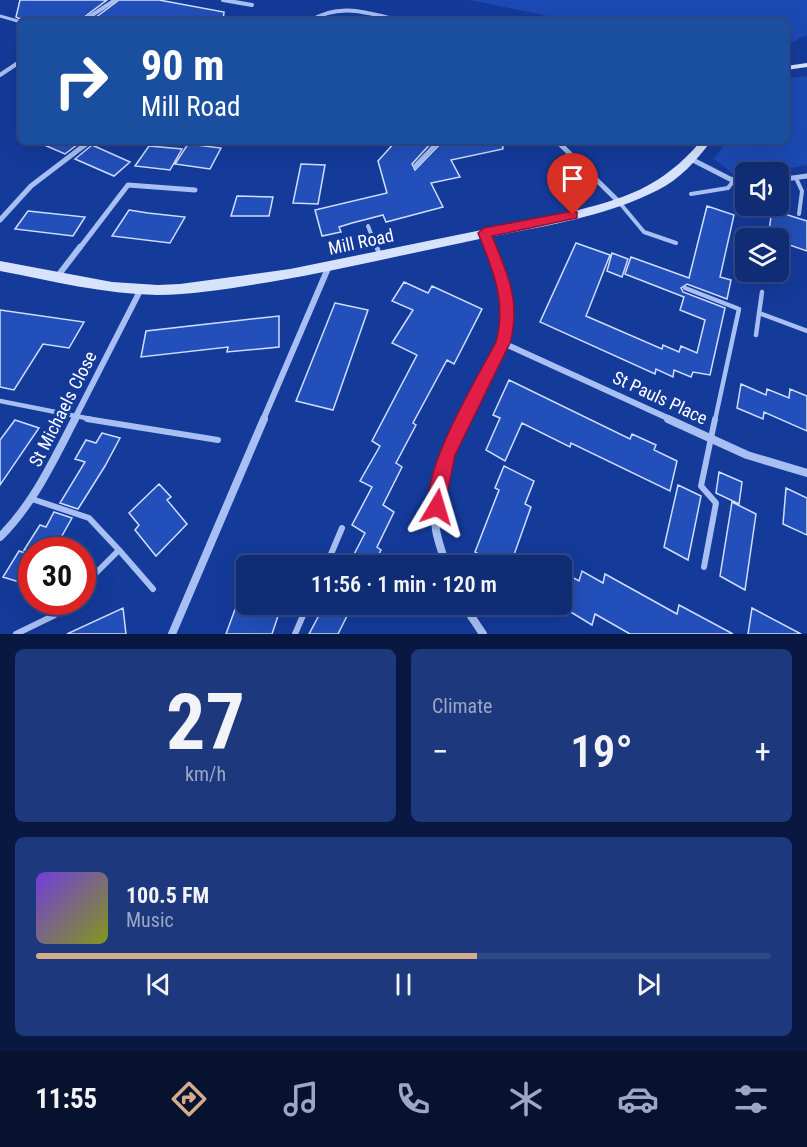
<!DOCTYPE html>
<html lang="en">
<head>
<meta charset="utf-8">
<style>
  body { margin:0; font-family:"Roboto Condensed",sans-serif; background:#1d387c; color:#f1f3f6; height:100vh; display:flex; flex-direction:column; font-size:22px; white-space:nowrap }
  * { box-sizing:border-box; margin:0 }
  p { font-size:20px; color:#9ba7c5 }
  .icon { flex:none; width:33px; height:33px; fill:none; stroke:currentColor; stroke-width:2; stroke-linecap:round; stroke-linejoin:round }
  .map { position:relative; height:634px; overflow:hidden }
  .panel { display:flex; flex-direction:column; gap:15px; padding:15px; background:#081840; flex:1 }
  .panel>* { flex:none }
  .hud { position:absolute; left:18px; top:18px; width:771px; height:126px; border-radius:9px; box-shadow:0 6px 24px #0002,0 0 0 2px #2f4886; background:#1a4fa0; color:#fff; overflow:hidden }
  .buttons { position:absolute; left:735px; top:162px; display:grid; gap:12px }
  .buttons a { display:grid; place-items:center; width:54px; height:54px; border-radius:9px; background:#0f2c74; box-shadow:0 6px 24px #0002,0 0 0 2px #2f4886; font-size:30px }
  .speed { position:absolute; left:18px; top:537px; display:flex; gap:12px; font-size:30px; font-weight:700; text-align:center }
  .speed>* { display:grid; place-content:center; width:78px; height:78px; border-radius:50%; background:#0f2c74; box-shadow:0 6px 24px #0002,0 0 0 2px #2f4886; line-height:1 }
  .speed .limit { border:9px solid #d22; background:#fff; color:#111 }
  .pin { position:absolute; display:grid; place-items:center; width:51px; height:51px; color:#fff; margin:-62px -26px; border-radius:50% 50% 50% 0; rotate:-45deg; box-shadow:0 0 6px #0007 }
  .pin .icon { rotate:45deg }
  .me { position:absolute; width:66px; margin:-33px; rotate:7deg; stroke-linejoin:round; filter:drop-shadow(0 0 4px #0008) }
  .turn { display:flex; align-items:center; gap:21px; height:126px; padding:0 24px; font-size:27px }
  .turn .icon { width:78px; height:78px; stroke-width:2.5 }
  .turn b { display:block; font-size:42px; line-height:51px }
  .big { font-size:45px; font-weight:600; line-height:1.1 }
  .panel .widget { flex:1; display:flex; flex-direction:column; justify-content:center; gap:9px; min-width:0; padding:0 21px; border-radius:9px; background:#1d387c }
  .panel .dial { align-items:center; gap:0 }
  .dial b { font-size:78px; line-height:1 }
  .song { display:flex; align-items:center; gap:18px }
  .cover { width:72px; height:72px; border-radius:9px; background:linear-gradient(135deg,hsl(260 70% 55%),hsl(70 70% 35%)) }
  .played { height:6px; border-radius:3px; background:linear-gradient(90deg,#d6ab8b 60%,#2f4886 60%) }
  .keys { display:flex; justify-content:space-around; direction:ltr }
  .heat { display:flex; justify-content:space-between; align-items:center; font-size:33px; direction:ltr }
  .panel .tiles { flex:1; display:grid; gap:15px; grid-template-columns:1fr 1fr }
  .widget:last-child { grid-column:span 2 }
  .trip { position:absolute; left:236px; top:555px; width:336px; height:60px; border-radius:9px; background:#0f2c74; box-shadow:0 6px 24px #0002,0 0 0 2px #2f4886; font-weight:600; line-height:60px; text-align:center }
  .menu { display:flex; height:96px; justify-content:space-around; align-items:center; background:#06122e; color:#9ba7c5 }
  .menu .icon { width:42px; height:42px }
  .menu .on { color:#d6ab8b }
  .menu b { font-size:27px; color:#f1f3f6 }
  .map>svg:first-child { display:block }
  .green { fill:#1c4ab4 }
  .building { fill:#224fb9; stroke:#d0defd; stroke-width:1.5 }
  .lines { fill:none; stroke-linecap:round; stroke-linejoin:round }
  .lane-far3 { stroke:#a8bff3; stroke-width:3 }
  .lane-far2 { stroke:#a8bff3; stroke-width:4 }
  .lane-far1 { stroke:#a8bff3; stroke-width:4.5 }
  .lane { stroke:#a8bff3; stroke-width:6 }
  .street-far3 { stroke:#a8bff3; stroke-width:4 }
  .street-far2 { stroke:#a8bff3; stroke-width:5 }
  .street-far1 { stroke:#a8bff3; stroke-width:6 }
  .street { stroke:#a8bff3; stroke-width:8 }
  .secondary { fill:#d7e2fd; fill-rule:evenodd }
  .route { fill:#e11d48; stroke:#92132f; stroke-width:1.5 }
  .labels { text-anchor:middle; stroke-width:6; stroke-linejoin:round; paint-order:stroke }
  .street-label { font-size:18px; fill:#fff; stroke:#143a9a }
</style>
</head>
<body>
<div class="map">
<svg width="807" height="634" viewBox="0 0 807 634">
  <rect width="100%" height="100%" fill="#143a9a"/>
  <path class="green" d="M470 0H807V35L786 45V21H588L562 19Z
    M807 76V165L769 172H746L745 177 732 173 714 159 727 141H786V78Z"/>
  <path class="building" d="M20 0H107L79 21H25L16 17Z
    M119 0H159L224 12 223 21H91Z
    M35 141H82L65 154Z
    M396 141H433L412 164 415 170 443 141H502L503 149 451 160 460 177 431 183 443 207 386 222 383 215 352 223 339 227 341 232 322 236 315 210 387 193 378 161Z
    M188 144 221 148 210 169 175 164Z
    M92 145 130 162 114 176 75 159Z
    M149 146 182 149 170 170 135 166Z
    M301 164 325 165 318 204 293 203Z
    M237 196 273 197 269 216H231Z
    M707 206 734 215 720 277 731 280 727 299 687 284 681 288 683 292 725 308 710 375 693 372 691 377 674 370 673 377 656 369 655 374 540 322 576 243 610 255 586 316 662 349 663 345 679 352 681 346 697 353 705 320 680 310 684 297 625 274 631 257 689 278Z
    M129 210 148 213 185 217 170 243 112 236Z
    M772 210 807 221V251L778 241V238L768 237Z
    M28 211 85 217 73 236 15 229Z
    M612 253 628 259 622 277 607 271Z
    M404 282 428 293 432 286 482 309 454 364 447 360 413 423 416 425 396 463 402 467 383 505 394 512 377 547 381 550 373 566H348L365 533 352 525 372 487 360 481 380 446 372 441 417 355 392 343 413 310 392 301Z
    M335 303 368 310 333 410 296 401Z
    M0 310 84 322 69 348 43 344 14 390 0 387Z
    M279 316V347L227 352 228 347 141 357 146 331Z
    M509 380 630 439 632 434 656 445 654 450 677 461 670 491 571 443 570 447 522 423 505 461 486 450 500 418 493 415Z
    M741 384 766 395 767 389 789 398 790 389 807 396V431L764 412 763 419 737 408Z
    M15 420 39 428 0 485V440Z
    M102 433 120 438 105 466 78 509 60 503 85 462 75 459 86 440 96 443Z
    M504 466 534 481 525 504 531 507 510 566H498L475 552 499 490 495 488Z
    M719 472 742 482 739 504 716 493Z
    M159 484 171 497 167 500 187 524 156 556 135 530 139 525 129 513Z
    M678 485 701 496 688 560 664 547Z
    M786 488 807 498V535L783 524Z
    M732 502 756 514 745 590 720 576Z
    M54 512 72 518 54 550H24L40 525 46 527Z
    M19 551 32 555V586L3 577Z
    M561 571 579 581 582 571 603 583 605 574 677 614 679 605 733 634H630L595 614 592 625 561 606Z
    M237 604H282L272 634H226Z
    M325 604H353L338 634H309Z
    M123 608 126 634H67Z
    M752 608 801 634H748Z"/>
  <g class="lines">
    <path class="lane-far3" d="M0 16 21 22"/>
    <path class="lane-far2" d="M415 166 439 141
      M796 178 802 191 799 214
      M691 194 728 188 734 180
      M619 202 644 232 676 243
      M368 226 377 249"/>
    <path class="lane-far1" d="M377 247 380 255
      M685 288 739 309 715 420
      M759 313 807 331
      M756 335 762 292
      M0 401 96 420"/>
    <path class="lane" d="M87 419 218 440
      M32 499 89 518 119 550 82 587
      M119 550 153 589
      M329 557 343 566
      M326 566 342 528
      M704 567 716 503 701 486 715 419
      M16 634 55 615 68 602
      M295 634 308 604"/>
    <path class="street-far3" d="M223 0 252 5
      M83 21 115 0
      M311 21C338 2 371 13 400 21
      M0 75 21 61"/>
    <path class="street-far2" d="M135 141 139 142
      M557 141 618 201
      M691 159 730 179 746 183
      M778 180 807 176
      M0 220 31 186 90 141
      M484 233 490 249
      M79 249 128 185 195 190"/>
    <path class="street-far1" d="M57 277 80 247
      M503 343 672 420
      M74 420 141 289
      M263 420 329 266
      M462 420C498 346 525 333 490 247"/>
    <path class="street" d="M668 419 747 455 807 473
      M0 537C34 503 53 461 75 419
      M446 566C443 554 438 542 436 530 431 491 447 453 463 419
      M463 604 483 634
      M172 634 264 419"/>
    <path class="secondary" d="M807 63V67L786 70V66Z
      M701 141H711C697 160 679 180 658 190 597 221 527 228 461 243 397 256 334 271 270 282 233 288 194 295 157 295 104 294 52 281 0 271V261L112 282 158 285 180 284 290 269 566 213C624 199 661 188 701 141Z"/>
  </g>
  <path class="route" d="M573 211 577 212V218L492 236C508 275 521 301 510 343L455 455 443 513 437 516 431 513C416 477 478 377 496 342 507 302 493 270 478 233L484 228Z"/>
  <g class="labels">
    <g class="street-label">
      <text transform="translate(361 242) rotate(-12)" y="6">Mill Road</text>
      <text transform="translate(660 398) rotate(25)" y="6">St Pauls Place</text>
      <text transform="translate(63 409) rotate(-63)" y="6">St Michaels Close</text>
    </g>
  </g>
</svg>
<div class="buttons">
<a><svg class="icon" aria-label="sound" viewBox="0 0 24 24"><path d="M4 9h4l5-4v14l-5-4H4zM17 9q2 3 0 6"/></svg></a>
<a><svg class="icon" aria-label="layers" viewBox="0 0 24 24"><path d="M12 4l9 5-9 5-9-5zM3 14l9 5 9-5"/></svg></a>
</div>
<div class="speed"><div class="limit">30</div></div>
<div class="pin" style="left:573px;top:215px;background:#d93025"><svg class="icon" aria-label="arrive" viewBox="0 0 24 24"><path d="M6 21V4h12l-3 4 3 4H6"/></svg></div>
<svg class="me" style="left:437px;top:507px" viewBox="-20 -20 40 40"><path d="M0-17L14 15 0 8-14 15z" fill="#e11d48" stroke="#fff" stroke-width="4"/></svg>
<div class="trip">11:56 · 1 min · 120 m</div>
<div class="hud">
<div class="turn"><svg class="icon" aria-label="right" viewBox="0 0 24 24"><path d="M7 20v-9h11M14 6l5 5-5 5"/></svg><div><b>90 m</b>Mill Road</div></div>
</div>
</div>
<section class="panel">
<div class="tiles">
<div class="widget dial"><b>27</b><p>km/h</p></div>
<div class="widget"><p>Climate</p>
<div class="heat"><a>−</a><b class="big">19°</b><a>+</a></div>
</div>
<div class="widget">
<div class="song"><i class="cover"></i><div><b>100.5 FM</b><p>Music</p></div></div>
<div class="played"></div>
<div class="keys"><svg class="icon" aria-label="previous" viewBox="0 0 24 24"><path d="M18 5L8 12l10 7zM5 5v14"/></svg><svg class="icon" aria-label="pause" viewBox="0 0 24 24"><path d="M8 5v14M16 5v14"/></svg><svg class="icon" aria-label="next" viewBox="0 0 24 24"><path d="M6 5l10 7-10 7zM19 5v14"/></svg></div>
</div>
</div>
</section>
<nav class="menu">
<b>11:55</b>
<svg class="icon on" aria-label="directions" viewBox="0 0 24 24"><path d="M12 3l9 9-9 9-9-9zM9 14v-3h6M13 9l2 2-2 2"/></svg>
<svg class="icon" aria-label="music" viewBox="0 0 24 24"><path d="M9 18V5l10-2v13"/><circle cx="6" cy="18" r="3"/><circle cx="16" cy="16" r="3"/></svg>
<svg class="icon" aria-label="phone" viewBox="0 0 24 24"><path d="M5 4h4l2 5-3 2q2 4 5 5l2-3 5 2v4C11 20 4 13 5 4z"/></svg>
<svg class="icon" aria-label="climate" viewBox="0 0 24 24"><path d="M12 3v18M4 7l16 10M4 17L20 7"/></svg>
<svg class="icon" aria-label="car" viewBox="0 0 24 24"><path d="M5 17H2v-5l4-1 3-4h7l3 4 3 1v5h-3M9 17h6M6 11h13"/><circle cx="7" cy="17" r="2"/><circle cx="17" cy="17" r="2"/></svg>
<svg class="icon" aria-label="filters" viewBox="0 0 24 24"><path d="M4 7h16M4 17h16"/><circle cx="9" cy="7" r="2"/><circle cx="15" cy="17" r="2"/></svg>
</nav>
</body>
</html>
